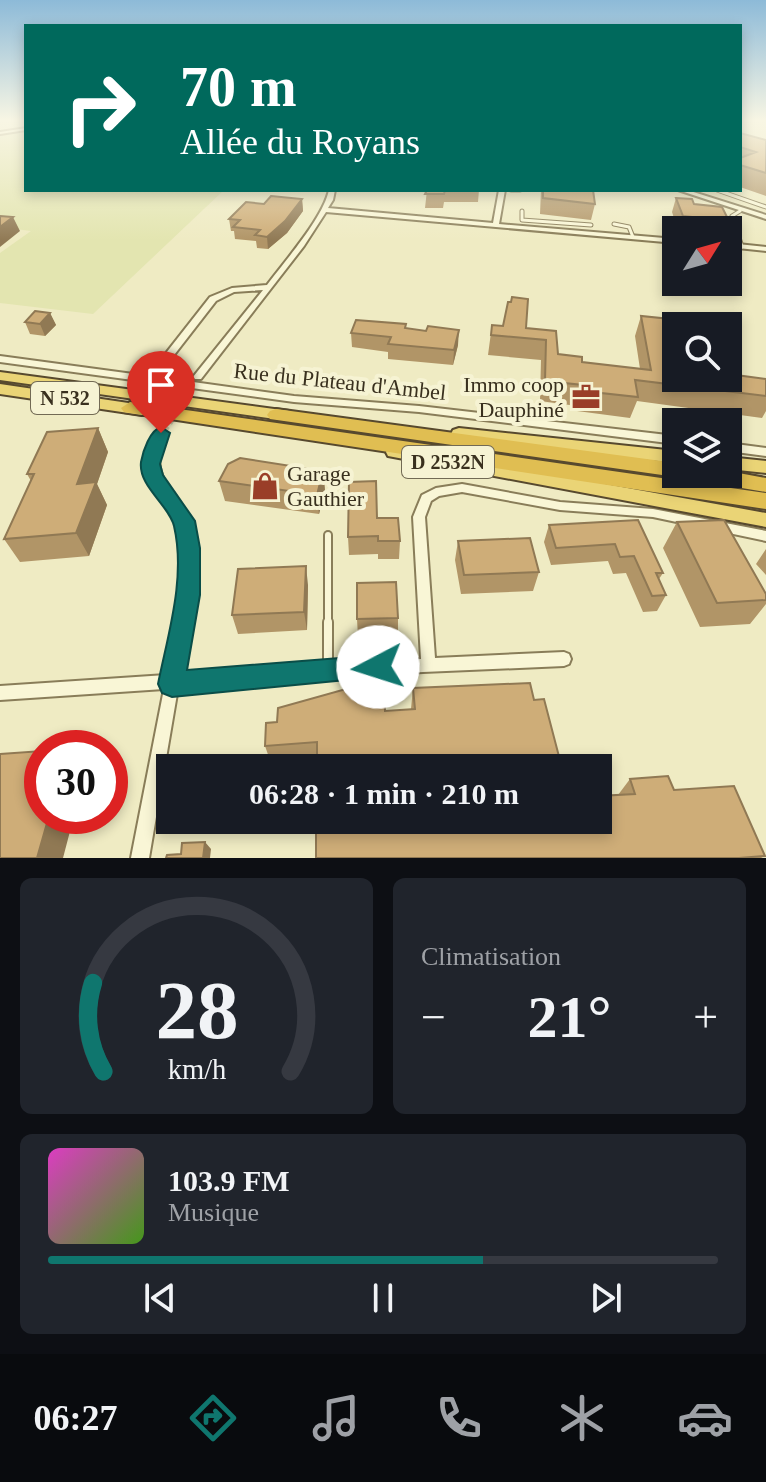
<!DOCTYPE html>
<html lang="fr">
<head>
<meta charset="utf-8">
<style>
  body { margin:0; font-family:Georgia,serif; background:#20242c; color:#f1f3f6; height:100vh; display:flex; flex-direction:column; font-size:30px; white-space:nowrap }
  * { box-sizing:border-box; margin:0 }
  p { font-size:26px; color:#9ea1a6 }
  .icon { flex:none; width:44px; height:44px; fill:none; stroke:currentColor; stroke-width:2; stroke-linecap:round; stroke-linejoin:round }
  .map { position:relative; height:858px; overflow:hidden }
  .panel { display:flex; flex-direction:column; gap:20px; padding:20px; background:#0d0f14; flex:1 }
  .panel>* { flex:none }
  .guide { position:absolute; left:24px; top:24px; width:718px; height:168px; border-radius:0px; box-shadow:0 4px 12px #0003; background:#00695c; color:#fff; overflow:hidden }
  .needle { width:52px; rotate:53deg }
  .fabs { position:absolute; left:662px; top:216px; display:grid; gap:16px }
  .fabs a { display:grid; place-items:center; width:80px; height:80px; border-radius:0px; background:#171b24; box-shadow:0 4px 12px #0003; font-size:40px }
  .speed { position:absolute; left:24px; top:730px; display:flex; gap:16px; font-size:40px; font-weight:700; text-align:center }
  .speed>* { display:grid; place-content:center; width:104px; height:104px; border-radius:50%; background:#171b24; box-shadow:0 4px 12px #0003; line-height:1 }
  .speed .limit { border:12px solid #d22; background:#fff; color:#111 }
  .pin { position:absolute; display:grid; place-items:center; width:68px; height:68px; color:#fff; margin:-82px -34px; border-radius:50% 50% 50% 0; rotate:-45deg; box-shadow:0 0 8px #0007 }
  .pin .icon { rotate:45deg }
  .me { position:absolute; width:88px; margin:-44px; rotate:265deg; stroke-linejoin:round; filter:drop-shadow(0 0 6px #0008) }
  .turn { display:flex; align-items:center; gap:28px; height:168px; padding:0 24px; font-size:36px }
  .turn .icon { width:104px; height:104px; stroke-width:2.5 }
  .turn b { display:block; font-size:56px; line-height:68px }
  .big { font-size:60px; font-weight:600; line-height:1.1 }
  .panel .tile { flex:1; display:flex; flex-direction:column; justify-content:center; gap:12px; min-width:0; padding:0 28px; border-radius:12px; background:#20242c }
  .panel .dial { align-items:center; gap:0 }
  .dial svg { height:208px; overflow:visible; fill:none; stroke:#363941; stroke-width:7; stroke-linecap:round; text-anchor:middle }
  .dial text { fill:#f1f3f6; stroke:none }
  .song { display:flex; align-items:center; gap:24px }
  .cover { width:96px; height:96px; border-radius:12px; background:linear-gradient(135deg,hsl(310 70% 55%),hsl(100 70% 35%)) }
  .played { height:8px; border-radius:4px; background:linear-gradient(90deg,#0f766e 65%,#363941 65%) }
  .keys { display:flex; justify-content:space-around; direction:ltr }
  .heat { display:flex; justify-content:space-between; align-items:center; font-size:44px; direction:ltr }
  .panel .tiles { flex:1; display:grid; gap:20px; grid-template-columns:1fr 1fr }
  .tile:last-child { grid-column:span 2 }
  .trip { position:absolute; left:156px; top:754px; width:456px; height:80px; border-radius:0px; background:#171b24; box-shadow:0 4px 12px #0003; font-weight:600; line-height:80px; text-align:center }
  .dock { display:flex; height:128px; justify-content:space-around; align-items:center; background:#090b0e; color:#9ea1a6 }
  .dock .icon { width:56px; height:56px }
  .dock .selected { color:#0f766e }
  .dock b { font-size:36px; color:#f1f3f6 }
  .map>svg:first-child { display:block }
  .farmland { fill:#e3e5b0 }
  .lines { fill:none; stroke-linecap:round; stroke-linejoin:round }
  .minor-tunnel { stroke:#cbc6a2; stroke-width:9; stroke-dasharray:9 4; stroke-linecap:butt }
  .service-far2-casing { stroke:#897d59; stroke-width:5 }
  .service-far1-casing { stroke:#897d59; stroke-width:10 }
  .service-casing { stroke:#897d59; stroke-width:12 }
  .minor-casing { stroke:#897d59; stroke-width:4 }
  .trunk-casing { stroke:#57492e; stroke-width:4 }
  .motorway-casing { stroke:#57492e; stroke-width:4 }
  .service-far2 { stroke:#f9f6d6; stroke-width:3 }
  .service-far1 { stroke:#f9f6d6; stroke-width:6 }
  .service { stroke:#f9f6d6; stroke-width:8 }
  .minor { fill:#f9f6d6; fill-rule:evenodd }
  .trunk { fill:#ead476; fill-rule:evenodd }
  .motorway { fill:#e0be52; fill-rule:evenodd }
  .wall { fill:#b19567 }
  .shaded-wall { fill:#907954 }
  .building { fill:#cead78; stroke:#907954; stroke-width:2 }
  .route { fill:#0f766e; stroke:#0a4d48; stroke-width:2 }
  .labels { text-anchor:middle; stroke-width:8; stroke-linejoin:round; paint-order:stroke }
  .shield { fill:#f6f3d3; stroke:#726a54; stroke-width:2 }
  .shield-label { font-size:20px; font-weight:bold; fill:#39301e }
  .street-label { font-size:22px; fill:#39301e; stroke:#f6f3d3 }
  .poi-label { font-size:22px; fill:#39301e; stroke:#f6f3d3; text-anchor:end }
</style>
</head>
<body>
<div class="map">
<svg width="766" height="858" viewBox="0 0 766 858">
  <rect width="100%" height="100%" fill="#efebc3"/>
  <path class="farmland" d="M26 131V190H224L93 314 0 303V253L31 231 0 227V134Z"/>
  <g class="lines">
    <path class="minor-tunnel" d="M161 433 198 377"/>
    <defs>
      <path id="service-far2" d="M511 190H520
        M717 190 766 207
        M522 211V220L591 225
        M740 211 732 216 742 247
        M614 224 629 227 633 237"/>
      <path id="service-far1" d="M328 535V624"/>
      <path id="service" d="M328 622V670"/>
      <path id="minor" d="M26 128V130L0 134V132Z
        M329 190H335L333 200 328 208 493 223 499 190H505L499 224 676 239V243L326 212 304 246 201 379H195L193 377 263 290 234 292 216 301 157 377 294 396 419 406 676 436V444L419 412 294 402 0 362V356L148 376 210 297 232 288 267 285C285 261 323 218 329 190Z
        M678 190H687L766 215V219Z
        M728 243 766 247V251L728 247Z
        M161 430 166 433C164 439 161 445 160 451 155 475 173 494 184 514 190 525 194 537 195 549 199 590 188 634 181 674L421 659 413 517 422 495 436 488 462 484 560 502 653 509 766 531V541L653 517 560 510 462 492 439 496 431 501 425 517 435 658 564 652 569 654 571 659 569 664 564 666 423 672 178 688 149 858H131L164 689 0 700V686L166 675C174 635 192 568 179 529 171 507 153 491 149 468 147 456 150 436 161 430Z
        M728 443 766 448V456L728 451Z"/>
      <path id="trunk" d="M0 372 289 411 297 416 289 421 0 380Z
        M0 384 142 405 150 410 142 415 0 394Z
        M459 428 676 451V463L453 438 451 434 453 430Z
        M394 446 766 513V527L388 456 386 452 388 448Z
        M728 457 766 461V473L728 469Z"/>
      <path id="motorway" d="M130 402 766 493V509L124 412 121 408Z
        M276 409 676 463V474H683L676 477 270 419 267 415 270 411Z
        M728 471 766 478V492L700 481 693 479 690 474H728Z"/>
    </defs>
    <use href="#service-far2" class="service-far2-casing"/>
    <use href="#service-far1" class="service-far1-casing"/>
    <use href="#service" class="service-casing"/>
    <use href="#minor" class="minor-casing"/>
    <use href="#trunk" class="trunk-casing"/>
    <use href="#motorway" class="motorway-casing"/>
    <use href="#service-far2" class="service-far2"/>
    <use href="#service-far1" class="service-far1"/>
    <use href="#service" class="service"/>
    <use href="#minor" class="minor"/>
    <use href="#trunk" class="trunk"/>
    <use href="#motorway" class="motorway"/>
  </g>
  <path class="wall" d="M740 133 766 140V196L740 187Z
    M427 190H479L478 202H444L443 208H425Z
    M541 190H593L595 204 591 220 540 214Z
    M676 198 729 221 725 230H678L672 212Z
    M302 199 303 211 287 233 268 249 257 248 256 241 235 239 234 231H231L229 219 264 204Z
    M50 313 56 325 45 336 30 334 25 322Z
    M641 316 676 378 766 379V411L762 418 637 401 630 418 577 411V406L540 401 541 360 488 355 492 325 556 331 558 354 582 362 640 369 635 336Z
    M406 328 458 345 453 365 388 359V352L352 347 351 333Z
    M98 428 108 452 97 484 107 505 89 556 20 562 4 539 31 481 27 474Z
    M323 471 325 491 319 514 225 501 219 481Z
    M377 518 400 541 399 559H378V554L349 555 348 537Z
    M638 520 663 573 659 579 666 595 657 611 643 612 626 573 613 574 608 561 551 565 544 542 549 525Z
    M677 522 766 594V604L750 624 700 627 663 548Z
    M458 541 539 572 533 591 461 594 455 560Z
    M766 549V575L756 564Z
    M308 585 307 630 238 634 232 615Z
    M398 618V636L358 637 357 619Z
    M530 683 317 762 272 766 265 746 385 711 411 709 413 688Z
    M630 779 674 790 765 856 761 858H316L618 795Z"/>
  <path class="shaded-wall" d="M302 199 303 211 287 233 268 249 267 237Z
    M13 217 20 231 0 247V227Z
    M50 313 56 325 45 336 40 324Z
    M459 330 458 345 453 365 454 350Z
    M98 428 108 452 97 484 107 505 89 556 76 533 77 484Z
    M323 471 325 491 319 514 317 495Z
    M306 566 308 585 307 630 304 612Z
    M49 816H74L63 858H37Z
    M205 842 211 849 210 858H203Z"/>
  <path class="building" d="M740 133 766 140V173L740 165V158L756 152 740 147Z
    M427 190H445L444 194H425Z
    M543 190H593L595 204 543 198Z
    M271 196 302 199 285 221 267 237 255 235 260 230 233 227 240 220 229 219 246 202 264 204Z
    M676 198 692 199 694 204 722 207 729 221 683 216Z
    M0 216 13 217 0 227Z
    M512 297 528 299 526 328 556 331 558 354 582 357V362L651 370 641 316 680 320 682 326H676V378H728V374L766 379V396L635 380 638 397 583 391V385L545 381 546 340 491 335 492 325 503 326 508 302H511Z
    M35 311 50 313 40 324 25 322Z
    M356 320 406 324 405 328 426 331 428 326 459 330 454 350 388 344 391 337 351 333Z
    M98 428 77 484 96 482 76 533 4 539 34 474H27L47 432Z
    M240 458 323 471 317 495 219 481 228 464Z
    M376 481 377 518H398L400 541H378V536L348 537 349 482Z
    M638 520 663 573H656L666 595 652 596 634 556 620 557 615 544 556 548 549 525Z
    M724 520 766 594V600L717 603 677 522Z
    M530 538 539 572 464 575 458 541Z
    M306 566 304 612 232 615 238 569Z
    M396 582 398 618 357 619V583Z
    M530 683 534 700 544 699 562 768H317V742L265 746 266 723 277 722 278 708 346 689 384 692 385 711 415 709 413 688Z
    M42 751V816H49L37 858H0V754Z
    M668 776 674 790 734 786 765 856 739 858H316V820H598V796L635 794 630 779Z
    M205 842 203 858H166L167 855 181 854 182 843Z"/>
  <linearGradient id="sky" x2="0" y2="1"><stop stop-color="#8dbad8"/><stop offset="0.5" stop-color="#f8f6e4"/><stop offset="1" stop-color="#f8f6e4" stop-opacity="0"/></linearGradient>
  <rect width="766" height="241" fill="url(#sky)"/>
  <path class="route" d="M161 427 170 433 160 464 163 475 195 521 200 548V595L187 670 378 655 387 658 391 667 387 676 172 697 162 693 158 684C168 634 186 578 174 526 169 505 138 486 141 462 143 451 150 430 161 427Z"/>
  <defs>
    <symbol id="office-bare" viewBox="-9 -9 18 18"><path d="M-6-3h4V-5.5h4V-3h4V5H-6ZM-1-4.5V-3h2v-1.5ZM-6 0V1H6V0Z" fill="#9a3e28" stroke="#f6f3d3" stroke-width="2.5" paint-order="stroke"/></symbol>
    <symbol id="shop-bare" viewBox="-9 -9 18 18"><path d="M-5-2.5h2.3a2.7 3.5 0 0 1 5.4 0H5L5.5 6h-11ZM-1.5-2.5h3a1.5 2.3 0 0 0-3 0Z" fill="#9a3e28" stroke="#f6f3d3" stroke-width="2.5" paint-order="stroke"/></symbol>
  </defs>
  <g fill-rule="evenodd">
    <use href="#office-bare" x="566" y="377" width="40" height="40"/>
    <use href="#shop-bare" x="245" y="466" width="40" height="40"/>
  </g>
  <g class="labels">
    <g class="shield">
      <rect x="31" y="382" width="68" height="32" rx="6"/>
      <rect x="402" y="446" width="92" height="32" rx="6"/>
    </g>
    <g class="shield-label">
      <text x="65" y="405">N 532</text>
      <text x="448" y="469">D 2532N</text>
    </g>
    <g class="street-label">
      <text transform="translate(340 381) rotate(6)" y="8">Rue du Plateau d'Ambel</text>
    </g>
    <g class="poi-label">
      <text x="564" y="392">Immo coop<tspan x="564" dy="25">Dauphiné</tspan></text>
      <text x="287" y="481" text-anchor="start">Garage<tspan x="287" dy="25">Gauthier</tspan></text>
    </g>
  </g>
</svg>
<div class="fabs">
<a><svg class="needle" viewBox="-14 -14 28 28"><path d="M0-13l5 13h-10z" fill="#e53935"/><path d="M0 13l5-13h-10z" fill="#9ea1a6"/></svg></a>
<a><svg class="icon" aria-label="search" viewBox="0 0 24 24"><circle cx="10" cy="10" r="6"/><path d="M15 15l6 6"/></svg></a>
<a><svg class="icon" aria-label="layers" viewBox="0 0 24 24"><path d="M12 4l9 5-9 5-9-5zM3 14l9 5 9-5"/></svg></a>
</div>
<div class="speed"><div class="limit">30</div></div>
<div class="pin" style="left:161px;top:433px;background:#d93025"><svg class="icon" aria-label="arrive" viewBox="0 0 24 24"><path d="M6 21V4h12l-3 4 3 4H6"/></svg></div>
<svg class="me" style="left:378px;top:667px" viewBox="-20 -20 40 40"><circle r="19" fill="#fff"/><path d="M0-13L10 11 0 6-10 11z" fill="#0f766e"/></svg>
<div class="trip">06:28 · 1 min · 210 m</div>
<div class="guide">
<div class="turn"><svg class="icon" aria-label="right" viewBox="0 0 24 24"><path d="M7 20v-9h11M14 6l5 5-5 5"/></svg><div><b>70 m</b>Allée du Royans</div></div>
</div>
</div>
<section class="panel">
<div class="tiles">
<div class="tile dial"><svg viewBox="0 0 100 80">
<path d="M14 69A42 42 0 1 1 86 69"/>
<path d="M14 69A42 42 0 0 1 10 35" stroke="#0f766e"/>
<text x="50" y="56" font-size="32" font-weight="700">28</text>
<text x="50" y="72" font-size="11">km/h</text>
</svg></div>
<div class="tile"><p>Climatisation</p>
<div class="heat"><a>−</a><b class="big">21°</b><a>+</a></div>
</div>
<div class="tile">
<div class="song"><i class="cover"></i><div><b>103.9 FM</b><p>Musique</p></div></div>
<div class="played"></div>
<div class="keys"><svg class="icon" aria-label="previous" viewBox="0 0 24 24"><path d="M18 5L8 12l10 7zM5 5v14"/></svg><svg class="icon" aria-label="pause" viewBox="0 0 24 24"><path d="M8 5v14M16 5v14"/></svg><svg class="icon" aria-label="next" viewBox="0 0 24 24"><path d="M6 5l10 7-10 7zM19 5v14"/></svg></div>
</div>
</div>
</section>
<nav class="dock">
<b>06:27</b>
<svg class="icon selected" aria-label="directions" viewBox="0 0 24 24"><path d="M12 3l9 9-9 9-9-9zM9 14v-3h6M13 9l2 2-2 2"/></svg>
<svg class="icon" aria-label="music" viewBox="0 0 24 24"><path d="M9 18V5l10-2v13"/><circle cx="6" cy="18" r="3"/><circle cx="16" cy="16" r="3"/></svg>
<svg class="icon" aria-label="phone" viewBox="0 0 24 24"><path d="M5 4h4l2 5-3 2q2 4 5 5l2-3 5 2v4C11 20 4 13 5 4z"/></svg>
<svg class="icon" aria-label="climate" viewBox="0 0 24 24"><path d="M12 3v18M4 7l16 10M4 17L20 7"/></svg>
<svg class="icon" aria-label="car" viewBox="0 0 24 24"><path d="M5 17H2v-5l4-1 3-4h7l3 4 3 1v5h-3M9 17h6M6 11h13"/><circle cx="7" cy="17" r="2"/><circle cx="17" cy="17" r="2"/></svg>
</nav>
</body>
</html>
